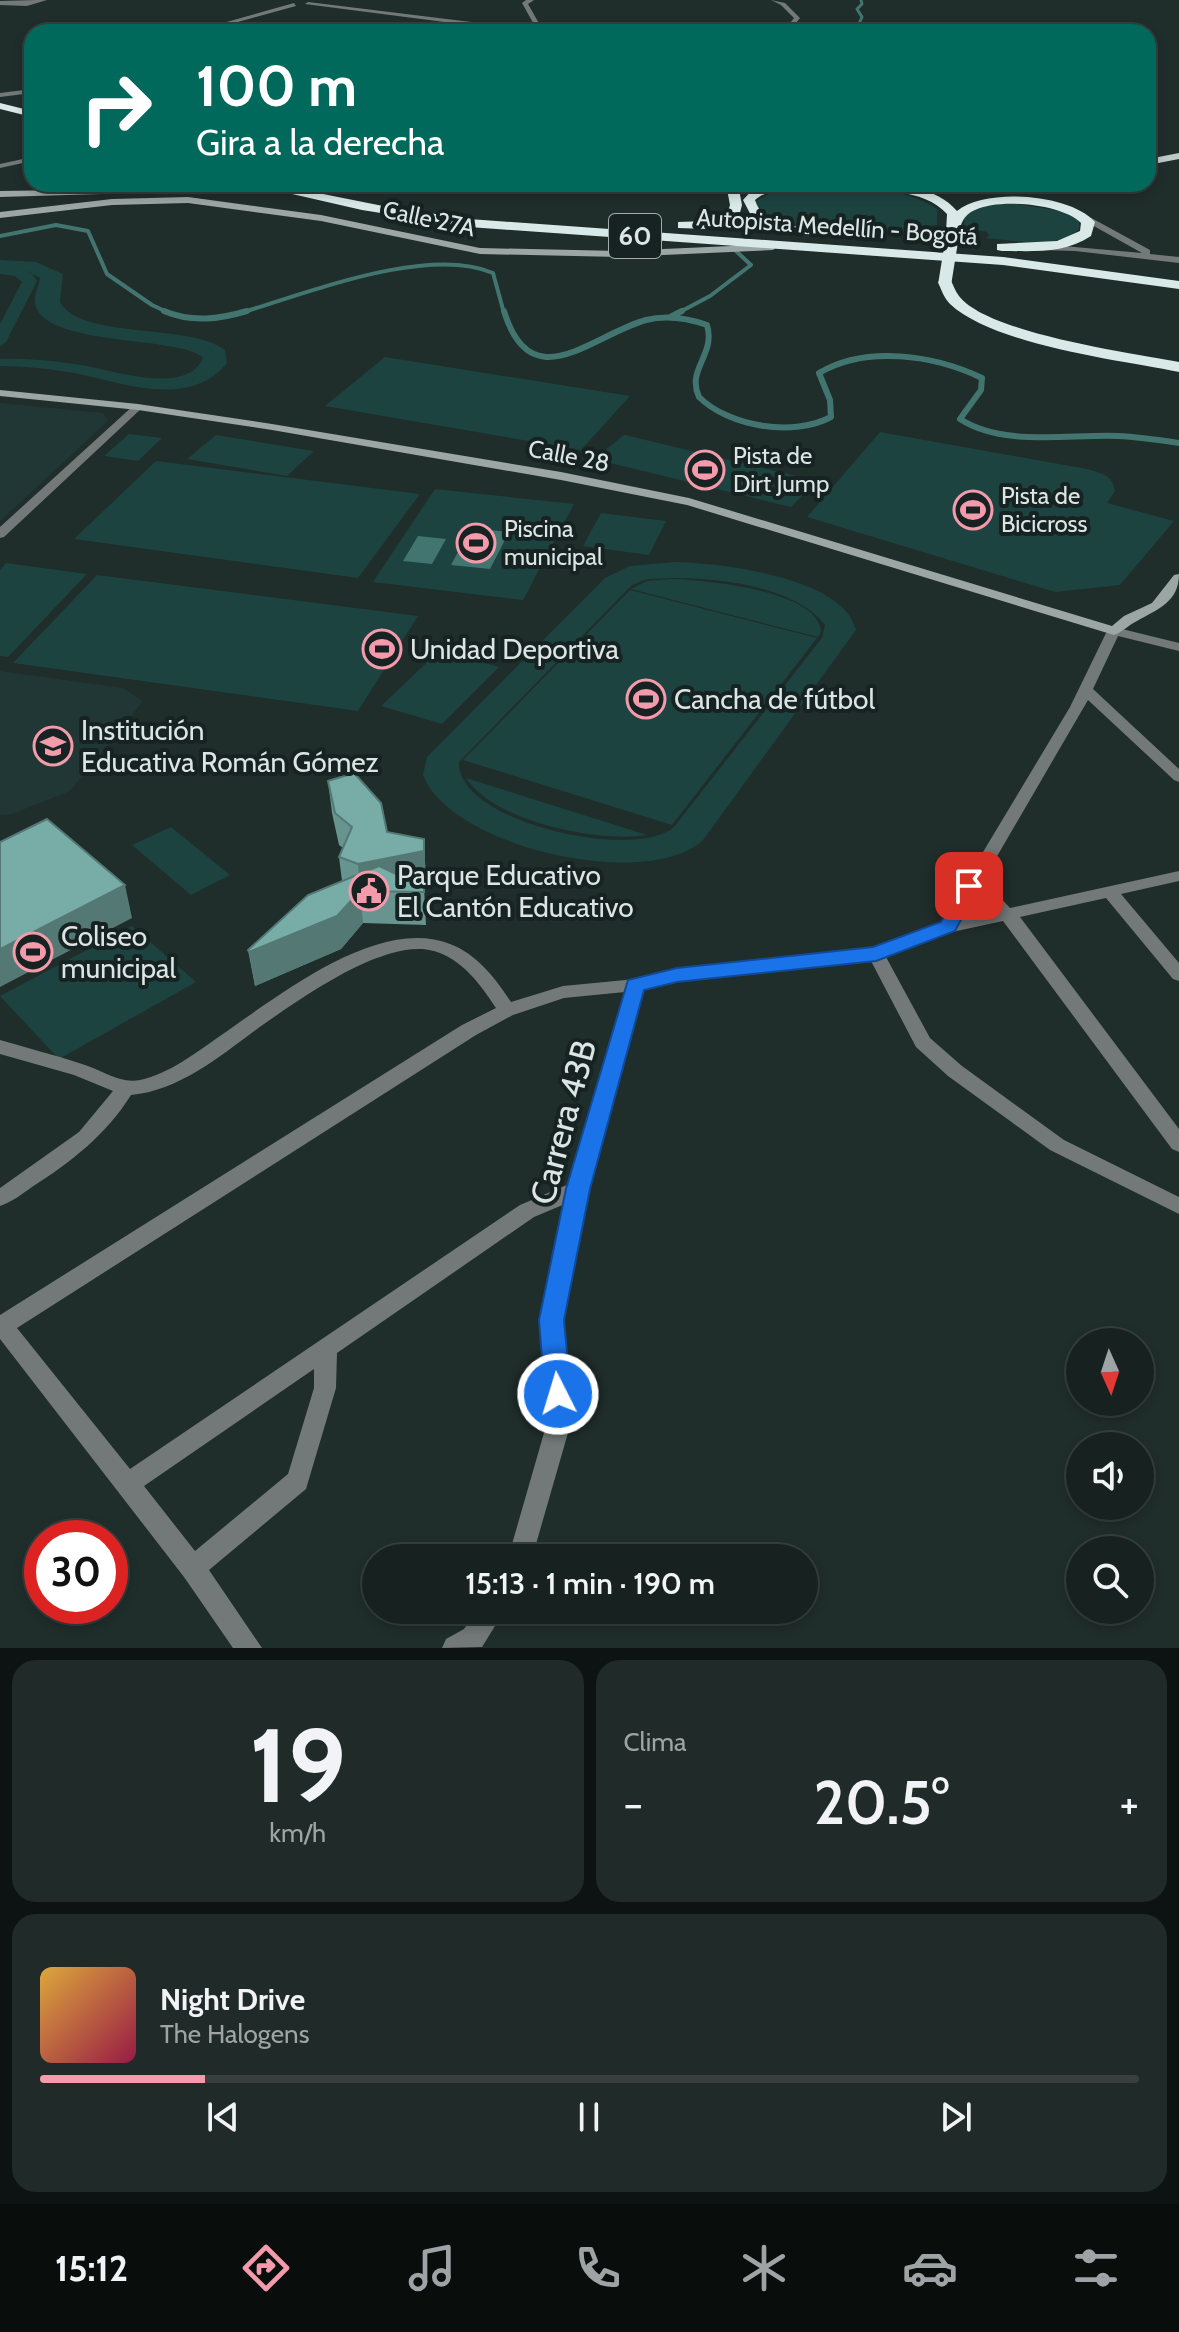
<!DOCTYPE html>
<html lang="es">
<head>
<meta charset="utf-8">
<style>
  body { margin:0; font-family:Cabin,sans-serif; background:#202a29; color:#f1f3f6; height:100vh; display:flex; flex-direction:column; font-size:30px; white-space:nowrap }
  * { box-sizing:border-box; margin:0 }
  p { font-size:26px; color:#9ea4a5 }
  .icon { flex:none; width:44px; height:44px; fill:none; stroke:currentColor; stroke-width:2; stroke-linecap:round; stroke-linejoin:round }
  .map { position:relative; height:1648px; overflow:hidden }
  .drawer { display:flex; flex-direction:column; gap:12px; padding:12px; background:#0d1312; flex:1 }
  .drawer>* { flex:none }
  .banner { position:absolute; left:24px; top:24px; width:1132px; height:168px; border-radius:24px; box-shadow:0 4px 12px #0003,0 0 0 2px #363f3e; background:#00695c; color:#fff; overflow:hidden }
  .needle { width:52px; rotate:177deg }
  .buttons { position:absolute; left:1066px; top:1328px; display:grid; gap:16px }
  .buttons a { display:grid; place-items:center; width:88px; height:88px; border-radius:50%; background:#172220; box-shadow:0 4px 12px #0003,0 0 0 2px #363f3e; font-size:40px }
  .speed { position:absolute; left:24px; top:1520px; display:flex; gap:16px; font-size:40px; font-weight:700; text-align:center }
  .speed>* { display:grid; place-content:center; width:104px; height:104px; border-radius:50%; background:#172220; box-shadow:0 4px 12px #0003,0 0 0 2px #363f3e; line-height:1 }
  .speed .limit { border:12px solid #d22; background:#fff; color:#111 }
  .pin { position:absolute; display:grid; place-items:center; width:68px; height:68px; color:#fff; margin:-34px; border-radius:16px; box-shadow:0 4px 12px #0006 }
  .me { position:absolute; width:88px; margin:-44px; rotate:355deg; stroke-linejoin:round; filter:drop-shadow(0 0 6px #0008) }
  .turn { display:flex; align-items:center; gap:28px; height:168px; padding:0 40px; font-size:36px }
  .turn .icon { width:104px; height:104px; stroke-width:2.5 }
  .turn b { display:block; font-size:56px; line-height:68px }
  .big { font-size:60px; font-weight:600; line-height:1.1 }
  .drawer .tile { flex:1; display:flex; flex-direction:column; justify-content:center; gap:12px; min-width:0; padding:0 28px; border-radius:24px; background:#202a29 }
  .drawer .dial { align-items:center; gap:0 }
  .dial b { font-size:104px; line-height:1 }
  .song { display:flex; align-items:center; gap:24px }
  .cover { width:96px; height:96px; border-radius:12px; background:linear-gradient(135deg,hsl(40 70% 55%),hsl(340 70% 35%)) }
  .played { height:8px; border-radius:4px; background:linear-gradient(90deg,#f39aab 15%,#363f3e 15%) }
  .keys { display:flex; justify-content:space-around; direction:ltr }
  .heat { display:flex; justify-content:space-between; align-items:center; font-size:44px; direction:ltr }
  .drawer .tiles { flex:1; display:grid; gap:12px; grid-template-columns:1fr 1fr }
  .tile:last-child { grid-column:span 2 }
  .trip { position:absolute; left:362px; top:1544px; width:456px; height:80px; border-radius:40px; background:#172220; box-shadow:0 4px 12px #0003,0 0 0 2px #363f3e; font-weight:600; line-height:80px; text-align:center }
  .dock { display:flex; height:128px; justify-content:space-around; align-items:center; background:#090e0d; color:#9ea4a5 }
  .dock .icon { width:56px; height:56px }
  .dock .current { color:#f39aab }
  .dock b { font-size:36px; color:#f1f3f6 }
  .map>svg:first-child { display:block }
  .built { fill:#213735 }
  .green { fill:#1d4340; fill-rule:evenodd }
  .water { fill:#437570 }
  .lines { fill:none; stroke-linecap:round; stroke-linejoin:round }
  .stream-far2 { stroke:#437570; stroke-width:3 }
  .stream-far1 { stroke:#437570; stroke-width:4 }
  .stream { stroke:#437570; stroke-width:6 }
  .street { fill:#727978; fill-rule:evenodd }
  .secondary { fill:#9ba6a5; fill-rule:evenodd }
  .primary { fill:#bbc9c7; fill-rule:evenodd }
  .highway { fill:#d8e9e7; fill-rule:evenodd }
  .highway-bridge { stroke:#d8e9e7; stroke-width:13 }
  .wall { fill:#67948f }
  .shaded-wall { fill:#547874 }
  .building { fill:#78aca6; stroke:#547874; stroke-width:2 }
  .route { fill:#1a73e8; stroke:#114b97; stroke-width:2 }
  .labels { text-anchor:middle; stroke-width:8; stroke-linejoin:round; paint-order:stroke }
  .far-street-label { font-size:24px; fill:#dce5e4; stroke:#162322 }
  .far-poi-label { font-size:24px; fill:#dce5e4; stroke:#162322; text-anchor:start }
  .shield { fill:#162322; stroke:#a1abaa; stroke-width:2 }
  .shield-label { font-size:26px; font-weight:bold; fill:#dce5e4 }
  .poi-label { font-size:28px; fill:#dce5e4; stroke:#162322; text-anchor:start }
  .near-street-label { font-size:34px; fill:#dce5e4; stroke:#162322 }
</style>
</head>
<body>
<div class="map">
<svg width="1179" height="1648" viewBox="0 0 1179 1648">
  <rect width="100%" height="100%" fill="#1f2d2b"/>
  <path class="built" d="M0 403 103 413 108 421 0 521Z
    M0 671 123 688 143 701 70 791 12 814 0 815Z"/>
  <path class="green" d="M822 186C857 186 907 188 937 209V225L916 227 914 233C872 231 790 236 758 209L756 201 777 189Z
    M1017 204 1067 212 1079 221V229C1058 251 1013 240 985 238L989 236 987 232 964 227 965 217C978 203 999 204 1017 204Z
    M0 260 36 262 63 274 60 302C81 340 191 323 225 350L227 363C189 410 121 382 74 373 50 369 25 366 0 366V359C27 358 54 361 81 365 109 369 187 397 203 358 184 336 50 347 36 307 32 298 39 287 40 278L23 269 33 275 37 281 6 342 0 346V324L22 282 15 276 0 274Z
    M385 357 630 396 581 450 325 406Z
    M880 432 1087 469C1101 473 1113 475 1115 491L1107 503 1174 521 1120 585 1055 592 807 517Z
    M129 434 162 438 138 461 104 456Z
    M216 435 314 451 287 476 187 459Z
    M624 435H625L817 481 791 507 594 459Z
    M156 461 420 494 358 578 74 539Z
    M435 489 574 504 523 600 373 582Z
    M601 513 666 521 649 555 583 546Z
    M675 562C720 563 844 577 856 630L703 840C647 892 450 847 423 775L427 757 605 578 630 566ZM673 578C718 578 796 586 825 625L822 638 674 827C635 862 456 822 459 762L632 585 647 579Z
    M6 563 87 574 8 657 0 656V570Z
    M97 575 418 616 358 711 13 663Z
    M672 579C703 580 820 590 821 632L818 637 631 589 647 581Z
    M630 590 817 638 672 825 463 760Z
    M439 651 499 667 442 724 381 706Z
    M466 778 647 835C599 843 494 822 466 778Z
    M171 827 230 875 191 895 132 845Z
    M132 926 196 982 59 1059 0 996Z"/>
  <path class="water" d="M471 528 509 532 490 569 451 565Z
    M418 536 446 539 432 564 403 561Z"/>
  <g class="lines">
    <path class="stream-far2" d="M849 32 857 28 862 17 857 9 862 4 861 0"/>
    <path class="stream-far1" d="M0 236 56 225 88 231 107 274 152 305 169 313
      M240 313C308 293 427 245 493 273L504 313
      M678 313 710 296 751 265 736 251"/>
    <path class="stream" d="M164 311C192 323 220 319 247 311
      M504 311C531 400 592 335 646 320 666 315 687 318 707 325 716 355 686 369 699 397 729 427 794 437 831 417L830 400 819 373C866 345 934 355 982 378L981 390 960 419C1003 447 1068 434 1118 436 1138 437 1159 440 1179 443
      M672 316 682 311"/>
    <path class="street" d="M36 0H47L27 6 0 5V1Z
      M526 0H534L528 4 544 32H522L305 4 308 2 537 30 522 3Z
      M771 0 785 3 800 18 789 32H783L794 18 781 5Z
      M294 3 296 6 201 32H191Z
      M32 89V93L0 97V93Z
      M32 157V161L0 168V164Z
      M1086 215 1150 250V254L1179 257V263L1075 251 1041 250 1037 247 1041 244 1142 253 1083 220V216Z
      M134 405 143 407 4 537 0 538V527Z
      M1114 627 1179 643V651L1118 636 1093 689 1179 769V782L1174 780 1088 700 989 870C991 886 998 896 1010 908L1179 871V881L1121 894 1179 963V981L1173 979 1106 898 1020 917 1179 1129V1152L1172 1149 1003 921 952 932 886 957 930 1038 962 1066 1064 1140 1179 1197V1214L1050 1150 948 1076 916 1047 871 961 677 981 644 989 588 1189 562 1320 572 1419 532 1558H508L548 1419 540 1320 565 1204 534 1217 337 1353 336 1388 306 1489 209 1570 262 1648H233L184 1577 0 1339V1315L462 1025 496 1008C481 985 462 959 434 951 413 945 389 953 369 961 332 977 297 1001 264 1024 225 1052 181 1091 131 1095 106 1135 71 1162 32 1187 22 1194 12 1202 0 1206V1188L79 1132 113 1091 74 1075 0 1054V1040C27 1048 55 1055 82 1064 102 1070 119 1084 140 1080 169 1074 197 1052 220 1036 277 997 378 915 450 944 477 954 496 979 511 1002L563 986 636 979 677 969 874 948 942 923 972 870V866L977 862 1070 707 1107 631ZM977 889 993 911 961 918 977 890ZM625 992 569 1184 520 1205 130 1469 17 1328 476 1035 513 1015 564 998ZM314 1369V1388L288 1474 195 1551 144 1486Z
      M477 1610H505L482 1647 442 1648 446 1639 464 1629Z"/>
    <path class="secondary" d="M137 189 138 191 134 193 0 197V191Z
      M188 197 321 215 480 248 619 251 773 244 777 247 773 250 619 257 480 254 321 221 188 203 112 205 0 218V212L112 199Z
      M0 390 138 404 272 424 561 472 689 498 1112 626 1124 616 1152 603 1174 575 1179 574C1179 602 1158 609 1137 621 1128 625 1123 632 1114 635L687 505 561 480 272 430 138 410 0 396Z"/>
    <path class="primary" d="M1179 153V159L1148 165V159Z"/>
    <path class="highway" d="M0 103 32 111V117L0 109Z
      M249 184H273L388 207 469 219 1003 257 1179 281V289L1003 265 469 227 362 210Z
      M726 184H738L742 205 738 220 708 229 678 228V222L707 221 727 215 730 205Z
      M766 184H798C785 193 768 188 755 200 765 231 798 224 824 229V235L787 233 754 221 743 200 753 189Z
      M837 184C875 184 930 179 957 211 986 187 1071 194 1095 222L1091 236C1064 254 1033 251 1002 251L997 250V244L1057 241 1080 231 1081 223C1062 204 1000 198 975 210 963 215 961 224 958 235L953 236 946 232 947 214C924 188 875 190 843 188Z
      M945 278 950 279C953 284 955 291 959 296 987 333 1131 353 1179 362V372C1119 360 994 345 950 304 944 298 941 289 938 282Z"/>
    <path class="highway-bridge" d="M945 282 953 232"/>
  </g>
  <path class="wall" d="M328 781 387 832 424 839 426 884 420 885 424 887 426 925 363 923 341 949 255 986 248 950 342 881 339 857 343 848 339 845 332 813Z"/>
  <path class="shaded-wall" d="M424 839 426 884 390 891H360L358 864Z
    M125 885 132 918 0 987V949Z
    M360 891 363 923 341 949 255 986 249 952Z"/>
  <path class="building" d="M354 773 381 803 387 832 424 839V851L358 864 339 857 352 827 335 813 328 781Z
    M47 819 125 885 0 949V842Z
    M384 864 381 867 424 887V892L360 891 337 916 249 952 248 950 308 895Z"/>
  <path class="route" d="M969 880 979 886 955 931 876 961 677 982 644 990 590 1189 564 1320 571 1394 567 1402 558 1406 549 1402 545 1394 539 1320 566 1189 628 980 677 968 873 947 941 922 963 882Z"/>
  <defs>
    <symbol id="stadium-ring" viewBox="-11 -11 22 22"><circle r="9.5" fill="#162322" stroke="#f39aab" stroke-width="1.5"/><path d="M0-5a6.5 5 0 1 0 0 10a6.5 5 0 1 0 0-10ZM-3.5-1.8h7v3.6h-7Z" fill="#f39aab"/></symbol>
    <symbol id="school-ring" viewBox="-11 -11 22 22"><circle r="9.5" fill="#162322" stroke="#f39aab" stroke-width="1.5"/><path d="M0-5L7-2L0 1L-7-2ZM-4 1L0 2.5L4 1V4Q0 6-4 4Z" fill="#f39aab"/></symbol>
    <symbol id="civic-ring" viewBox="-11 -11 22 22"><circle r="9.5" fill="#162322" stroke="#f39aab" stroke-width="1.5"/><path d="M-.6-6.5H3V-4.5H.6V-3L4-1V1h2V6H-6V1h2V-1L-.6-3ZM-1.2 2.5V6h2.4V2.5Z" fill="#f39aab"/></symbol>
  </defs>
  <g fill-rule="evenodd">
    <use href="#stadium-ring" x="683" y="448" width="44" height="44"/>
    <use href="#stadium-ring" x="951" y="488" width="44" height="44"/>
    <use href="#stadium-ring" x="454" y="521" width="44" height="44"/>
    <use href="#stadium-ring" x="360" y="627" width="44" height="44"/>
    <use href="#stadium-ring" x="624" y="677" width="44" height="44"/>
    <use href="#school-ring" x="31" y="724" width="44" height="44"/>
    <use href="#civic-ring" x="347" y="869" width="44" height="44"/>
    <use href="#stadium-ring" x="11" y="930" width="44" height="44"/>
  </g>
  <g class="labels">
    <g class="far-street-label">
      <text transform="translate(429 219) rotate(12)" y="8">Calle 27A</text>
      <text transform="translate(837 227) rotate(4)" y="8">Autopista Medellín - Bogotá</text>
      <text transform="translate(569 456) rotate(11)" y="8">Calle 28</text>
    </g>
    <g class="far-poi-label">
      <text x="733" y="464">Pista de<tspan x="733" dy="28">Dirt Jump</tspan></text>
      <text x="1001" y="504">Pista de<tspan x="1001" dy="28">Bicicross</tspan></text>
      <text x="504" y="537">Piscina<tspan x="504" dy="28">municipal</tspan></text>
    </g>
    <rect class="shield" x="609" y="214" width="52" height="44" rx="6"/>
    <g class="shield-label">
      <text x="635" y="245">60</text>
    </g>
    <g class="poi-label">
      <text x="410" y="659">Unidad Deportiva</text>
      <text x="674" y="709">Cancha de fútbol</text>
      <text x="81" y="740">Institución<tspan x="81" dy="32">Educativa Román Gómez</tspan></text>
      <text x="397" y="885">Parque Educativo<tspan x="397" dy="32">El Cantón Educativo</tspan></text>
      <text x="61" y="946">Coliseo<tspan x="61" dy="32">municipal</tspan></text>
    </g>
    <g class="near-street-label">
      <text transform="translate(563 1122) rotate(-75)" y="12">Carrera 43B</text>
    </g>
  </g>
</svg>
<div class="buttons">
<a><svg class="needle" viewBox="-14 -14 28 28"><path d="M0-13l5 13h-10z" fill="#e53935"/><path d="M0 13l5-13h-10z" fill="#9ea4a5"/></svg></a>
<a><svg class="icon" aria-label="sound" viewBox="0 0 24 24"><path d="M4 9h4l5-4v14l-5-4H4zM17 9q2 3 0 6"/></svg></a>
<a><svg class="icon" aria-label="search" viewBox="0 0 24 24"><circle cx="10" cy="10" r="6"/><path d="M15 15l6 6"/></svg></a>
</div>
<div class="speed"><div class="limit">30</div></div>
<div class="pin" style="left:969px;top:886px;background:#d93025"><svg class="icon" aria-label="arrive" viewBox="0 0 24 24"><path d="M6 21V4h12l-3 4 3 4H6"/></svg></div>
<svg class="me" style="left:558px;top:1394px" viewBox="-20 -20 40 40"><circle r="17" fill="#1a73e8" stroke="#fff" stroke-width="3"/><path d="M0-11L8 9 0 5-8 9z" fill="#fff"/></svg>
<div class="trip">15:13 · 1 min · 190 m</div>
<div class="banner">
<div class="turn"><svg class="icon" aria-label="right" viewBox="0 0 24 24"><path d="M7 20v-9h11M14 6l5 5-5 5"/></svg><div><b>100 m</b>Gira a la derecha</div></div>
</div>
</div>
<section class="drawer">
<div class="tiles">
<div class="tile dial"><b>19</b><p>km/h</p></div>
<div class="tile"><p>Clima</p>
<div class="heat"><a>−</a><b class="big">20.5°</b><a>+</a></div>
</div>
<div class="tile">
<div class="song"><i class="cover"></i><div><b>Night Drive</b><p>The Halogens</p></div></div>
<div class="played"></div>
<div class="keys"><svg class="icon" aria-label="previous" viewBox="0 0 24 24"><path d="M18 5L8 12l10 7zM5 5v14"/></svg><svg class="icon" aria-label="pause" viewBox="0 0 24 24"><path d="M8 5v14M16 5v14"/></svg><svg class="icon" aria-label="next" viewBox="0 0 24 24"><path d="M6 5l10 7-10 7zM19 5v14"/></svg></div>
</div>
</div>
</section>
<nav class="dock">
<b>15:12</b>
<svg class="icon current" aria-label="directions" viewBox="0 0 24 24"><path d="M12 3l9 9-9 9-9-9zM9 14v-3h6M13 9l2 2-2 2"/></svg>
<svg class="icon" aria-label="music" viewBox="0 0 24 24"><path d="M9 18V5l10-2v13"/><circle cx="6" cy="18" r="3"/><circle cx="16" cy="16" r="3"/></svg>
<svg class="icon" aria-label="phone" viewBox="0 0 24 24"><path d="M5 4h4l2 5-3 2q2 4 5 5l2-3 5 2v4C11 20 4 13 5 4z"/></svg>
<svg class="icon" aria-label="climate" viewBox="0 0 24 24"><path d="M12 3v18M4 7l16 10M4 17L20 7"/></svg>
<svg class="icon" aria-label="car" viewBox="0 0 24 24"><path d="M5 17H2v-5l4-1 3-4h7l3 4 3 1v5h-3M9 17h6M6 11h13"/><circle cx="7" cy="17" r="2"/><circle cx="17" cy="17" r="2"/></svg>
<svg class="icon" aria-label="filters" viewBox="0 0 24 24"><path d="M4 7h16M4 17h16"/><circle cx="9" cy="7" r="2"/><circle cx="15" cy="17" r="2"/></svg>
</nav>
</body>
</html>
